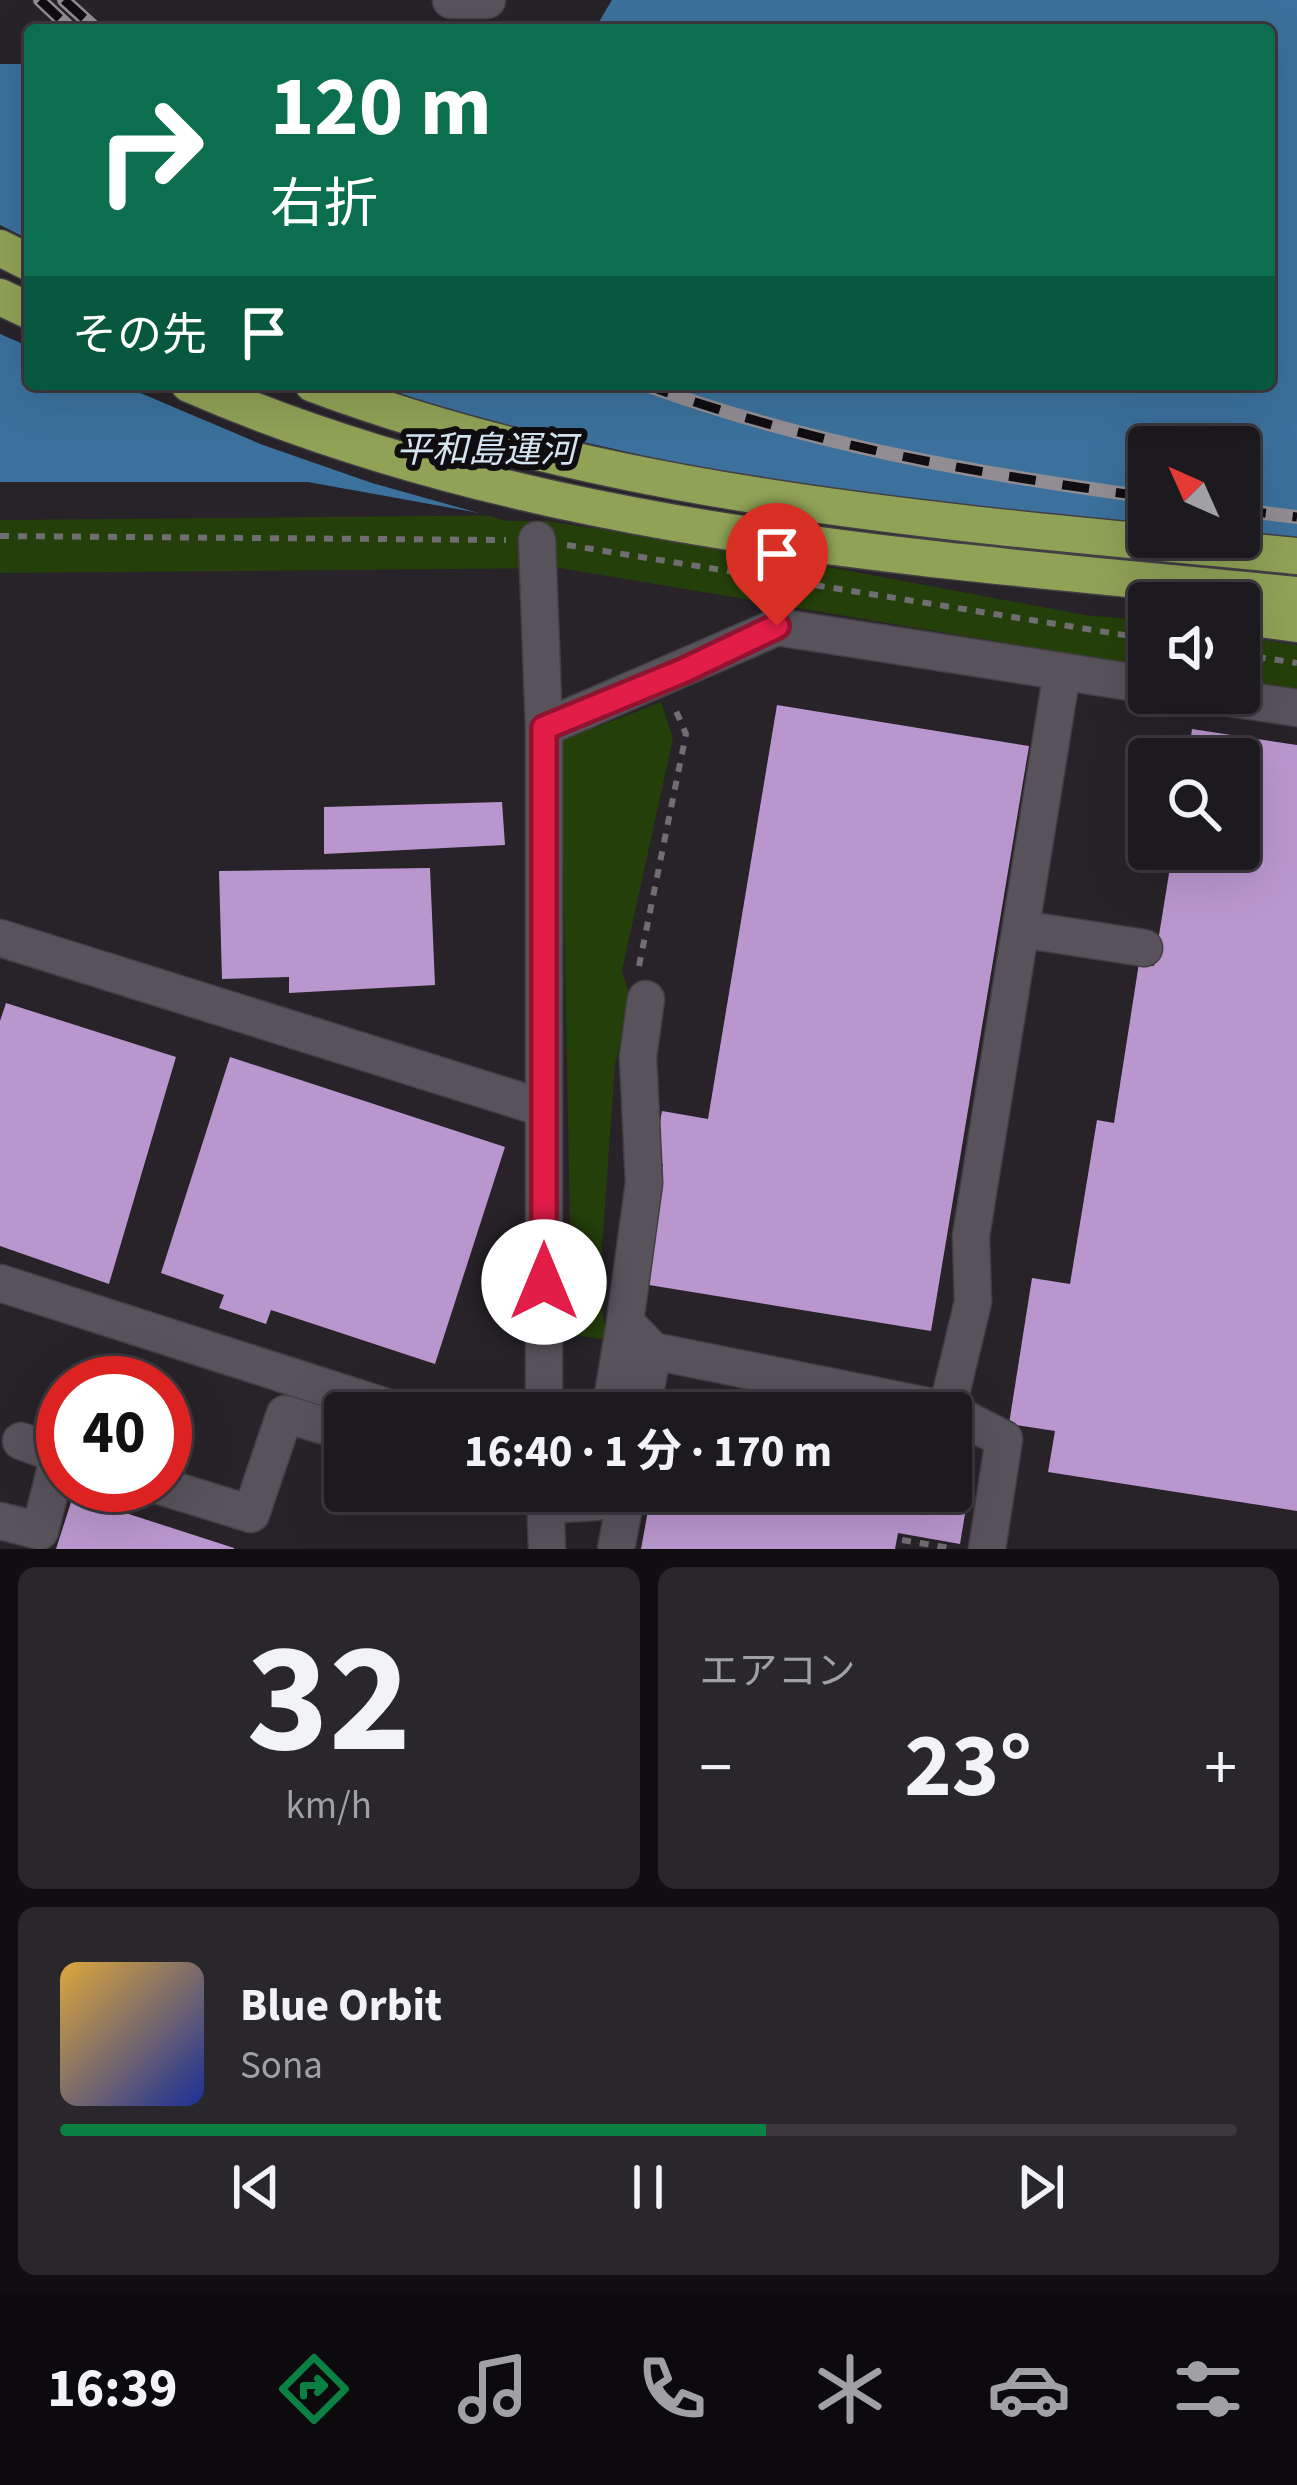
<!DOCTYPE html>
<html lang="ja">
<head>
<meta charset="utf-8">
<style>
  body { margin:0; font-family:"Source Sans 3","Noto Sans JP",sans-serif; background:#2a272c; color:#f1f3f6; height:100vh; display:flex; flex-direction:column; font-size:45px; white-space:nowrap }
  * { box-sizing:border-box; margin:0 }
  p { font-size:39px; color:#a0a1a4 }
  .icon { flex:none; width:66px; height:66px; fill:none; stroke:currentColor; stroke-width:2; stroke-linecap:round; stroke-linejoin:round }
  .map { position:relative; height:1549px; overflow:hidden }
  .sheet { display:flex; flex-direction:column; gap:18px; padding:18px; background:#100e11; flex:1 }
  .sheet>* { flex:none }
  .top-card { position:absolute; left:24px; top:24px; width:1251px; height:366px; border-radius:12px; box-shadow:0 12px 48px #0002,0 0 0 3px #3b383d; background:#0b6e4f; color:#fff; overflow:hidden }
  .needle { width:78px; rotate:315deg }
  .controls { position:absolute; left:1128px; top:426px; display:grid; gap:24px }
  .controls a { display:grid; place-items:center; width:132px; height:132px; border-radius:12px; background:#1d1a1f; box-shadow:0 12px 48px #0002,0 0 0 3px #3b383d; font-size:60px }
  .speed { position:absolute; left:36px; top:1356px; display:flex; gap:24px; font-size:60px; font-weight:700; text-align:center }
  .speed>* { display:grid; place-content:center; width:156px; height:156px; border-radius:50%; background:#1d1a1f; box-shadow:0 12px 48px #0002,0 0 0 3px #3b383d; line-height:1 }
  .speed .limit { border:18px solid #d22; background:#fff; color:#111 }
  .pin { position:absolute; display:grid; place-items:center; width:102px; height:102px; color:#fff; margin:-123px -51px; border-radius:50% 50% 50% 0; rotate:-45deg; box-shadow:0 0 12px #0007 }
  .pin .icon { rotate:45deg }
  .me { position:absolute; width:132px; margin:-66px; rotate:0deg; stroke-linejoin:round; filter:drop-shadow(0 0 9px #0008) }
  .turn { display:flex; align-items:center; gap:42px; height:252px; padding:0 48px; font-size:54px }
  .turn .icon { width:156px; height:156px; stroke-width:2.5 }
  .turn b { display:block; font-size:84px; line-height:102px }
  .then { display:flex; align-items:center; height:114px; padding:0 48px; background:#0003; gap:24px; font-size:45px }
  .big { font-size:90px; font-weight:700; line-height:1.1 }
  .sheet .widget { flex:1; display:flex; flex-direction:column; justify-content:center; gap:18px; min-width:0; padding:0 42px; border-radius:18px; background:#2a272c }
  .sheet .dial { align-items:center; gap:0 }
  .dial b { font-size:156px; line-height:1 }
  .song { display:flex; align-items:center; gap:36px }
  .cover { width:144px; height:144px; border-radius:18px; background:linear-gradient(135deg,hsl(40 70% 55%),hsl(230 70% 35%)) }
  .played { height:12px; border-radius:6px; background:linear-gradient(90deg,#0b8043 60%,#3b383d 60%) }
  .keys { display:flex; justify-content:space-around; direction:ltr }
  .heat { display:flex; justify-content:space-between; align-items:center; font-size:66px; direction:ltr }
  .sheet .tiles { flex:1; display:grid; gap:18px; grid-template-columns:1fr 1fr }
  .widget:last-child { grid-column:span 2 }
  .trip { position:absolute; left:324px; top:1392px; width:648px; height:120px; border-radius:12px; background:#1d1a1f; box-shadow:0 12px 48px #0002,0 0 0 3px #3b383d; font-weight:700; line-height:120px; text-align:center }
  .menu { display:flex; height:192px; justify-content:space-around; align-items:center; background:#0c0a0c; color:#a0a1a4 }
  .menu .icon { width:84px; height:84px }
  .menu .active { color:#0b8043 }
  .menu b { font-size:54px; color:#f1f3f6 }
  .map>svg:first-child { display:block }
  .green { fill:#253f0a }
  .water { fill:#3b719c; fill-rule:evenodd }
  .pier { fill:#272329 }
  .building { fill:#ba96ce }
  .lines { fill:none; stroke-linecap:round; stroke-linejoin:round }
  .minor-casing { stroke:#433f45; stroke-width:39 }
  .highway-casing { stroke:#433f45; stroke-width:39 }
  .path { stroke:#716e73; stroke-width:6; stroke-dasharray:9 9; stroke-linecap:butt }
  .minor { stroke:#58535b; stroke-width:36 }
  .highway { stroke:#8fa256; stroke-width:36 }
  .rail-casing { stroke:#918d92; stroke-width:14 }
  .rail { stroke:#0f0d10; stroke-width:9; stroke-dasharray:27; stroke-linecap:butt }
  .route-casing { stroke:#92132f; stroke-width:30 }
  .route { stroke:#e11d48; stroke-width:21 }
  .labels { text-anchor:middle; stroke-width:12; stroke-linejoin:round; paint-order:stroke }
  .water-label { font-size:36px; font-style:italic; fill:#d5e4f1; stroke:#0f0d10 }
</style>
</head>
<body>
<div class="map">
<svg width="1297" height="1549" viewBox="0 0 1297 1549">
  <rect width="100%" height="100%" fill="#272329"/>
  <path class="green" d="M547 515 745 545 1149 621V667L560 568 0 573V520Z
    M1239 636 1297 645V692L1239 683Z
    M661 702 673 738 622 971 631 999 615 1064 599 1289 607 1340 572 1335 561 741Z"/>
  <path class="water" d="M612 0H1297V645L1239 636V603H1149V621L547 515 485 514 308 482H0V64H30V384H1269V30H594ZM1149 447H1239V537H1149Z"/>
  <path class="pier" d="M0 225 30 240V347L0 334Z
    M119 384H375L455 413 716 472 894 498 1297 540V645L1239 636V603H1149V621L1085 615 744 551 546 521H507L372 483 263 445Z"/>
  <path class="building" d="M777 705 1029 746 931 1331 643 1284 663 1164 653 1162 662 1111 708 1119Z
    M1192 729 1297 745V1511L1048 1472 1055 1431 1009 1424 1032 1278 1070 1284 1097 1120 1114 1123 1139 963 1154 966 1173 849H1239V759H1188Z
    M502 802 505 845 324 854V807Z
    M430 868 435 985 289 993V977L222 979 219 871Z
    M6 1003 176 1057 109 1284 0 1246V1021Z
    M230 1057 505 1147 435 1364 271 1310 266 1324 219 1308 224 1295 161 1273Z
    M951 1462 973 1466 960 1544 898 1533 895 1549H641L649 1505 628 1501 629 1491H951Z
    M73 1496 234 1548V1549H56Z"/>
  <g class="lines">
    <defs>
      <path id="minor" d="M451 0H487
        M537 540 544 728V1413
        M1198 693 1297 708
        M544 728 777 627 1149 685
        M1021 929 1144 948
        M0 938 543 1108
        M0 1283 405 1413
        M625 1322 644 1183 638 1057 646 999
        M653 1351 947 1410 973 1302 971 1236 1062 672
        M947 1410 1004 1439 987 1549
        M610 1413 625 1322 653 1351 641 1413
        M21 1441 59 1455
        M157 1485 251 1514 285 1414 345 1432
        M545 1491 547 1549
        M545 1505 596 1502 598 1491
        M0 1521 40 1531 59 1455 63 1456
        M616 1549 627 1491"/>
      <path id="highway" d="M0 248 30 263
        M0 297 30 311
        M189 384C538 536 923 558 1297 595
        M313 384C627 501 966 524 1297 556
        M1239 616 1297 624"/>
    </defs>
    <use href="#minor" class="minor-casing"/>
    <use href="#highway" class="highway-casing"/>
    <path class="path" d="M0 536 506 540
      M567 545 1149 639
      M1239 654 1297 663
      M639 966 686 734 673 704
      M902 1540 955 1549"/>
    <use href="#minor" class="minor"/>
    <use href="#highway" class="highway"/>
    <defs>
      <path id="rail" d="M40 0 72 30
        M64 0 97 30
        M643 384C807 444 977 474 1149 497
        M1239 510 1297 517"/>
    </defs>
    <use href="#rail" class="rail-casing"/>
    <use href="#rail" class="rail"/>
  </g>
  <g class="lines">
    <defs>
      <path id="route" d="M544 1282V728L685 670 777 626"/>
    </defs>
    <use href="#route" class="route-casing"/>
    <use href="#route" class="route"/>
  </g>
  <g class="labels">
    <g class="water-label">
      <text x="486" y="462">平和島運河</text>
    </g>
  </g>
</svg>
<div class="controls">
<a><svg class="needle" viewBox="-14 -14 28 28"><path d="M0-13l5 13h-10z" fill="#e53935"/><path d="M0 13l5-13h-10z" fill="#a0a1a4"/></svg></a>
<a><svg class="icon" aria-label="sound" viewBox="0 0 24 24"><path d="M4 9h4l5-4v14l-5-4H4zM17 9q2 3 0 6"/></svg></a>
<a><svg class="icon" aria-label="search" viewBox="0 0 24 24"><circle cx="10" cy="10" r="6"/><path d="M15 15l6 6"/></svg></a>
</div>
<div class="speed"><div class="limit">40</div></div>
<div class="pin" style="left:777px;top:626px;background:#d93025"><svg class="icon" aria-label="arrive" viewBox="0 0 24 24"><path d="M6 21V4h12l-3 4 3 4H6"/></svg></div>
<svg class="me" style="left:544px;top:1282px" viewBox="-20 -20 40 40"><circle r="19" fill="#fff"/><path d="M0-13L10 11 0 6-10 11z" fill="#e11d48"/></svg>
<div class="trip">16:40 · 1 分 · 170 m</div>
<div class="top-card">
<div class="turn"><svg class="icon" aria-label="right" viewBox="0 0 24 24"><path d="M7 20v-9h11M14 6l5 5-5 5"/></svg><div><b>120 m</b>右折</div></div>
<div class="then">その先<svg class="icon" aria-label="arrive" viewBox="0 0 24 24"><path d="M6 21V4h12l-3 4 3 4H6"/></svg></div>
</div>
</div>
<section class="sheet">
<div class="tiles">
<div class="widget dial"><b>32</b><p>km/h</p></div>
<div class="widget"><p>エアコン</p>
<div class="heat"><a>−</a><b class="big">23°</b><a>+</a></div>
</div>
<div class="widget">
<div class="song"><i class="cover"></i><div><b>Blue Orbit</b><p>Sona</p></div></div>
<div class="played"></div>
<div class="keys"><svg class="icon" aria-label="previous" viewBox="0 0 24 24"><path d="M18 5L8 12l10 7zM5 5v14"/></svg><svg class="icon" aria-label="pause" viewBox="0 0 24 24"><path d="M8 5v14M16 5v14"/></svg><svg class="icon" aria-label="next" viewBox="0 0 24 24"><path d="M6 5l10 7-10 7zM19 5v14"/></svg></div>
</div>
</div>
</section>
<nav class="menu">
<b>16:39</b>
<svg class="icon active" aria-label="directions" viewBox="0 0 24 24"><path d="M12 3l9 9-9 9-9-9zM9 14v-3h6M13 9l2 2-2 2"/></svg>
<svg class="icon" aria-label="music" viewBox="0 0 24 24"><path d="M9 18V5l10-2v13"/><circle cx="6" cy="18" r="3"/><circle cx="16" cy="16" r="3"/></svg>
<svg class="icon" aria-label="phone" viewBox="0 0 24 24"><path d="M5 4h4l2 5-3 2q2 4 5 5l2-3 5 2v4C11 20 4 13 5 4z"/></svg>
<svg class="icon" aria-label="climate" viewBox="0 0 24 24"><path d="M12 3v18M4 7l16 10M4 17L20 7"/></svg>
<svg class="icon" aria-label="car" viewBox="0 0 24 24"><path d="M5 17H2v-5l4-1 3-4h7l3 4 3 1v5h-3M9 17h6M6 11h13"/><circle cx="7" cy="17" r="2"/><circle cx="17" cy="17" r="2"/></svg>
<svg class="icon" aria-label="filters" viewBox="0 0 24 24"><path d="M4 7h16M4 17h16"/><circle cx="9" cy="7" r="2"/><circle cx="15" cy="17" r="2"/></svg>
</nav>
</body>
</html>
